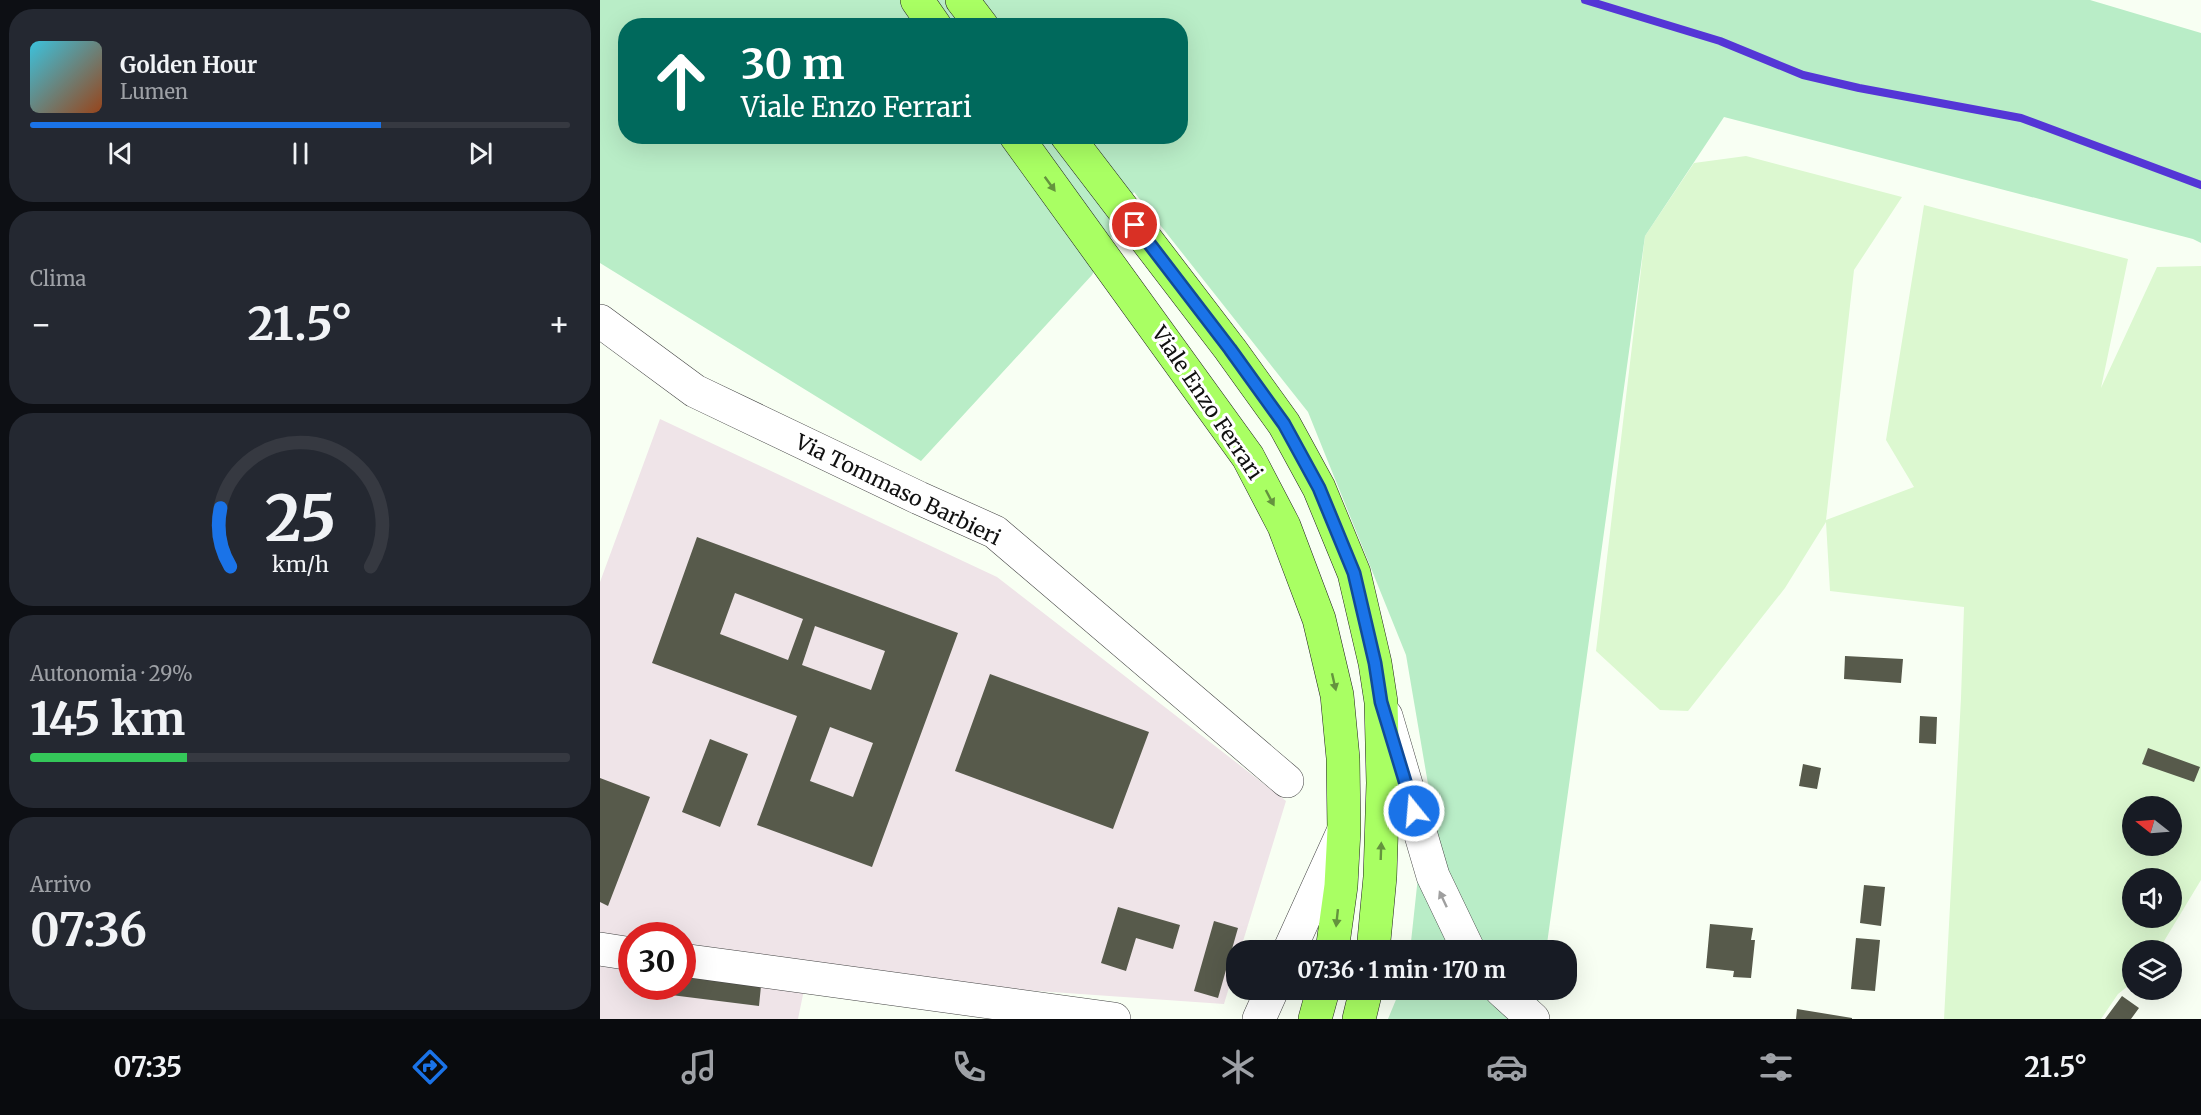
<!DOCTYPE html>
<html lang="it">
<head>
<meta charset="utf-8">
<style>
  body { margin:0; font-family:Merriweather,serif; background:#242831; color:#f1f3f6; height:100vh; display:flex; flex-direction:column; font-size:22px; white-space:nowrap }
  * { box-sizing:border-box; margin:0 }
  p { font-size:20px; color:#9ea1a6 }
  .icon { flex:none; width:33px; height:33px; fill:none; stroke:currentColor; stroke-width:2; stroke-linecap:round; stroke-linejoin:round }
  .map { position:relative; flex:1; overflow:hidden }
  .details { display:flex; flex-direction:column; gap:9px; padding:9px; background:#0d0f14; width:600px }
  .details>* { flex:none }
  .guide { position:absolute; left:18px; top:18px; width:570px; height:126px; border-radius:24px; box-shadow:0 6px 24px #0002; background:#00695c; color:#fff; overflow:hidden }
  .needle { width:39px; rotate:287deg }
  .controls { position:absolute; left:1522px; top:796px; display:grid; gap:12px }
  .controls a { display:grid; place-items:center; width:60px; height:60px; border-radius:50%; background:#171b24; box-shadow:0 6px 24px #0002; font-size:30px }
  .speed { position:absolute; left:18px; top:922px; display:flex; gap:12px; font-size:30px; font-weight:700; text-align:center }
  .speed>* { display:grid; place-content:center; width:78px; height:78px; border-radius:50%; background:#171b24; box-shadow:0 6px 24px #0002; line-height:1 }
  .speed .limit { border:9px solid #d22; background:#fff; color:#111 }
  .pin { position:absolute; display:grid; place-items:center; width:51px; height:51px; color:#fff; margin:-26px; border:3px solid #fff; border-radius:50%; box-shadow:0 2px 6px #0007 }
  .me { position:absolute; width:66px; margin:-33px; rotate:343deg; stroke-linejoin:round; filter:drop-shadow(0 0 4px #0008) }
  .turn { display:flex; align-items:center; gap:21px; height:126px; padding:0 24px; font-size:27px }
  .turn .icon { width:78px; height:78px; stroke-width:2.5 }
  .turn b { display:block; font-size:42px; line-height:51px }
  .big { font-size:45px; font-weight:700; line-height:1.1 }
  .details .card { flex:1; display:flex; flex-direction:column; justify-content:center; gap:9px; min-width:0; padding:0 21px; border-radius:24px; background:#242831 }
  .details .dial { align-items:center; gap:0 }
  .dial svg { height:156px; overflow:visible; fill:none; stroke:#363941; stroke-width:7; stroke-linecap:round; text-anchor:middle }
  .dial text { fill:#f1f3f6; stroke:none }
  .song { display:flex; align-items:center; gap:18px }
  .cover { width:72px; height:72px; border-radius:9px; background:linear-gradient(135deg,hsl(190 70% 55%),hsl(20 70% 35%)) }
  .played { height:6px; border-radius:3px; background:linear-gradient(90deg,#1a73e8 65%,#363941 65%) }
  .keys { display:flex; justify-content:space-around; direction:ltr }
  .heat { display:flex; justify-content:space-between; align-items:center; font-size:33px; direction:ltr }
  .charge { height:9px; border-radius:4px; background:linear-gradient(90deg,#34c759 29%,#363941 0) }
  .trip { position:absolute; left:626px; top:940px; width:351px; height:60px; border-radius:24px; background:#171b24; box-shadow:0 6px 24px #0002; font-weight:700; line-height:60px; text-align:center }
  .menu { display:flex; height:96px; justify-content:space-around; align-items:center; background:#090b0e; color:#9ea1a6 }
  .menu .icon { width:42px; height:42px }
  .menu .on { color:#1a73e8 }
  .menu b { font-size:27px; color:#f1f3f6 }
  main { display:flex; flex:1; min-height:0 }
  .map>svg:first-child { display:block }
  .industrial { fill:#efe4e8; fill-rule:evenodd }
  .farmland { fill:#dcf8d0; fill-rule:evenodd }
  .green { fill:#b9edc7; fill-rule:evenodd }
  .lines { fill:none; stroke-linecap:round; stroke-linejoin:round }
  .stream { stroke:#5436d6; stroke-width:8 }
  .building { fill:#575a4b; fill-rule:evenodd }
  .minor-casing { stroke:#434343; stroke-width:34 }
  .major-casing { stroke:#212121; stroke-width:34 }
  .minor { stroke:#fff; stroke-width:33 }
  .major { stroke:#a9ff63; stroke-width:33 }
  .oneway { fill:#64933e }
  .oneway2 { fill:#9f9f9f }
  .route-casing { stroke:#114b97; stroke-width:15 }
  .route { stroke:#1a73e8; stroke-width:10 }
  .labels { text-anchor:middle; stroke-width:6; stroke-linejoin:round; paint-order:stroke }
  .street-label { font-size:21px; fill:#101010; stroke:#fff }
</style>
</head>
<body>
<main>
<section class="details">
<div class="card">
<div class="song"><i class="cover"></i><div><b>Golden Hour</b><p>Lumen</p></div></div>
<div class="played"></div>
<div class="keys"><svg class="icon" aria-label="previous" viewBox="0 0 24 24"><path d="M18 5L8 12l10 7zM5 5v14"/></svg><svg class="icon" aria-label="pause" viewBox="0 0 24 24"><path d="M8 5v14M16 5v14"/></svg><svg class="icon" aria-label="next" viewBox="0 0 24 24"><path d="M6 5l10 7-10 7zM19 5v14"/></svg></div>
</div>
<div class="card"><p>Clima</p>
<div class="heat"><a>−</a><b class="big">21.5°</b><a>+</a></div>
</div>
<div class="card dial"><svg viewBox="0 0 100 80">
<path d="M14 69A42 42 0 1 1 86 69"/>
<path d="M14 69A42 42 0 0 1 9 39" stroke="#1a73e8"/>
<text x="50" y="56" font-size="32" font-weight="700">25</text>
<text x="50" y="72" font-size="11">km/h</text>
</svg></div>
<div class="card"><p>Autonomia · 29%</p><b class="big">145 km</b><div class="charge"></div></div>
<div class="card"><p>Arrivo</p><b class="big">07:36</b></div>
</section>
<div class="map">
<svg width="1601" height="1019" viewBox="0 0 1601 1019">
  <rect width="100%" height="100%" fill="#f8fff3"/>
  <path class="industrial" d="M60 419 397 577 686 801 640 951H636V964L624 1004 207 975 198 1019H0V582ZM32 936H82V987H32Z"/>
  <path class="farmland" d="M1146 156 1302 197 1254 270 1226 520 1314 487 1286 440 1324 205 1528 259 1501 388 1557 267 1601 266V880L1558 951H1533V982L1518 994 1501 1019H1344L1361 698 1364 607 1230 591 1226 522 1185 588 1088 711 1060 710 996 651 1045 236 1094 163ZM1533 807H1572V846H1533ZM1533 879H1572V918H1533Z"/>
  <path class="green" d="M0 0H1490L1601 33V243L1593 239 1124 117 1045 236 946 951H810L828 784 806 655 708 412 534 192 492 275 321 461 0 263ZM26 26H580V136H26Z
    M800 990H940L936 1019H788Z"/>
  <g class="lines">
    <path class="stream" d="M985 0 1120 41 1203 75 1259 88 1421 118 1601 185"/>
  </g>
  <path class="building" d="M97 537 358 633 272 867 157 825 197 716 52 663ZM135 593 203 619 188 660 120 634ZM215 626 285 651 271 690 202 665ZM230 727 273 743 253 797 210 781Z
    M1245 656 1303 659 1301 683 1244 679Z
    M390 674 549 732 513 829 355 771Z
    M1320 716 1337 717 1336 744 1319 743Z
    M110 739 148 754 120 827 82 812Z
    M1548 748 1600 767 1594 782 1542 764Z
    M1203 764 1221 768 1217 789 1199 786Z
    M0 778 50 797 8 906 0 902Z
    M1264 885 1285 887 1281 926 1260 923Z
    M518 907 580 925 573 949 536 938 526 971 501 963Z
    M614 921 638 928 618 998 594 991Z
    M1110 924 1153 928 1151 940H1155L1151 978 1133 977 1134 971 1106 968Z
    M1256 938 1280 940 1275 991 1251 989Z
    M82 976 161 986 159 1006 63 994 64 987H82Z
    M1522 996 1539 1008 1531 1019H1505Z
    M1197 1009 1252 1018V1019H1196Z"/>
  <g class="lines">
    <defs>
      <path id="minor" d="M0 321 95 391 319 498 395 532 687 781
        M786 716 833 876 869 951
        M0 949 32 954
        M689 951 743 832
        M82 960 514 1019
        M901 990 933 1019
        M659 1019 672 990"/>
      <path id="major" d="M317 0 335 26
        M362 0 382 26
        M416 136 648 457 684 526 719 619 737 695 743 758 744 830 741 886 732 951
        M467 136 630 349 684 424 719 488 754 573 775 663 781 702 783 783 780 877 773 951
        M715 1019 723 990
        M759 1019 766 990"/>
    </defs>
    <use href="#minor" class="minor-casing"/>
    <use href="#major" class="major-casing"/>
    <use href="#minor" class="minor"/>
    <use href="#major" class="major"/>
  </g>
  <defs><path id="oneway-solid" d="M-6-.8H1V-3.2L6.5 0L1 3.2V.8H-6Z" transform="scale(1.5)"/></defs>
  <g class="oneway">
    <use href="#oneway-solid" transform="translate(450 184) rotate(54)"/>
    <use href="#oneway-solid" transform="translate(670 498) rotate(62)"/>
    <use href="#oneway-solid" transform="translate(734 682) rotate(77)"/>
    <use href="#oneway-solid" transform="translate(781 851) rotate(-88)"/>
    <use href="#oneway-solid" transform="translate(737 918) rotate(96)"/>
  </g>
  <use class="oneway2" href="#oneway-solid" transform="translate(843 899) rotate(-115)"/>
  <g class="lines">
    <defs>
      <path id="route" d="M535 225 630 349 684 424 719 488 754 573 775 663 781 702 814 811"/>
    </defs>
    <use href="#route" class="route-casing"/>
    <use href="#route" class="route"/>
  </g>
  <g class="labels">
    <g class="street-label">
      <text transform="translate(607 403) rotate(56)" y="7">Viale Enzo Ferrari</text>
      <text transform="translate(298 490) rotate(26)" y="7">Via Tommaso Barbieri</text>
    </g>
  </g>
</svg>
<div class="controls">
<a><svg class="needle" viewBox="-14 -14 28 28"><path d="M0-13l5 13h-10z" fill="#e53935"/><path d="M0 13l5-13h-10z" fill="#9ea1a6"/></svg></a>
<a><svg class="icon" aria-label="sound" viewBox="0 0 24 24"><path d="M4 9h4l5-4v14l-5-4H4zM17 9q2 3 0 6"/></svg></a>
<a><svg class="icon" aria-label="layers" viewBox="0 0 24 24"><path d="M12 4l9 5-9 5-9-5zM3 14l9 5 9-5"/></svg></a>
</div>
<div class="speed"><div class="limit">30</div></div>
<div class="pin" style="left:535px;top:225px;background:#d93025"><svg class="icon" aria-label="arrive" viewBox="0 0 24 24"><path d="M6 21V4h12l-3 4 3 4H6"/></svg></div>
<svg class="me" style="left:814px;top:811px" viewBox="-20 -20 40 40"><circle r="17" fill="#1a73e8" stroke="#fff" stroke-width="3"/><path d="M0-11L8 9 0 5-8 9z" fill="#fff"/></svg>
<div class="trip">07:36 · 1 min · 170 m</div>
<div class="guide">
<div class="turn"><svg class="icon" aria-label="ahead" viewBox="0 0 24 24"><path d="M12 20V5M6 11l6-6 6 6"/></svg><div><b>30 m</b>Viale Enzo Ferrari</div></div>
</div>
</div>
</main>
<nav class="menu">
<b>07:35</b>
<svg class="icon on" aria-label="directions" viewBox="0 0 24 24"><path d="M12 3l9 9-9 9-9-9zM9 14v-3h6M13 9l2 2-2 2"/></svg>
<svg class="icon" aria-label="music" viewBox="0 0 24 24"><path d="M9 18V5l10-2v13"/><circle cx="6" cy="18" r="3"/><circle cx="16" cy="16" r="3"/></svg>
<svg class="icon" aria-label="phone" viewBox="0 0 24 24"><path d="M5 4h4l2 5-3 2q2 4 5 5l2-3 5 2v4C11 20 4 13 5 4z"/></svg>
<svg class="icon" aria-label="climate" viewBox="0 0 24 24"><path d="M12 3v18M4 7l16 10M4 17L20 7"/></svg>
<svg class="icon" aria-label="car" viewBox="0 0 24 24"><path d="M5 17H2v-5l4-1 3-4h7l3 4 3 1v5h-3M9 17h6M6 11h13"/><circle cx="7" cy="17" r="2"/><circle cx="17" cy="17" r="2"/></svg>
<svg class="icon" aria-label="filters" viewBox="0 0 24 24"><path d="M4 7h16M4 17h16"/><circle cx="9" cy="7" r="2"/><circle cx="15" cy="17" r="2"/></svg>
<b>21.5°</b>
</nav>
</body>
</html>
